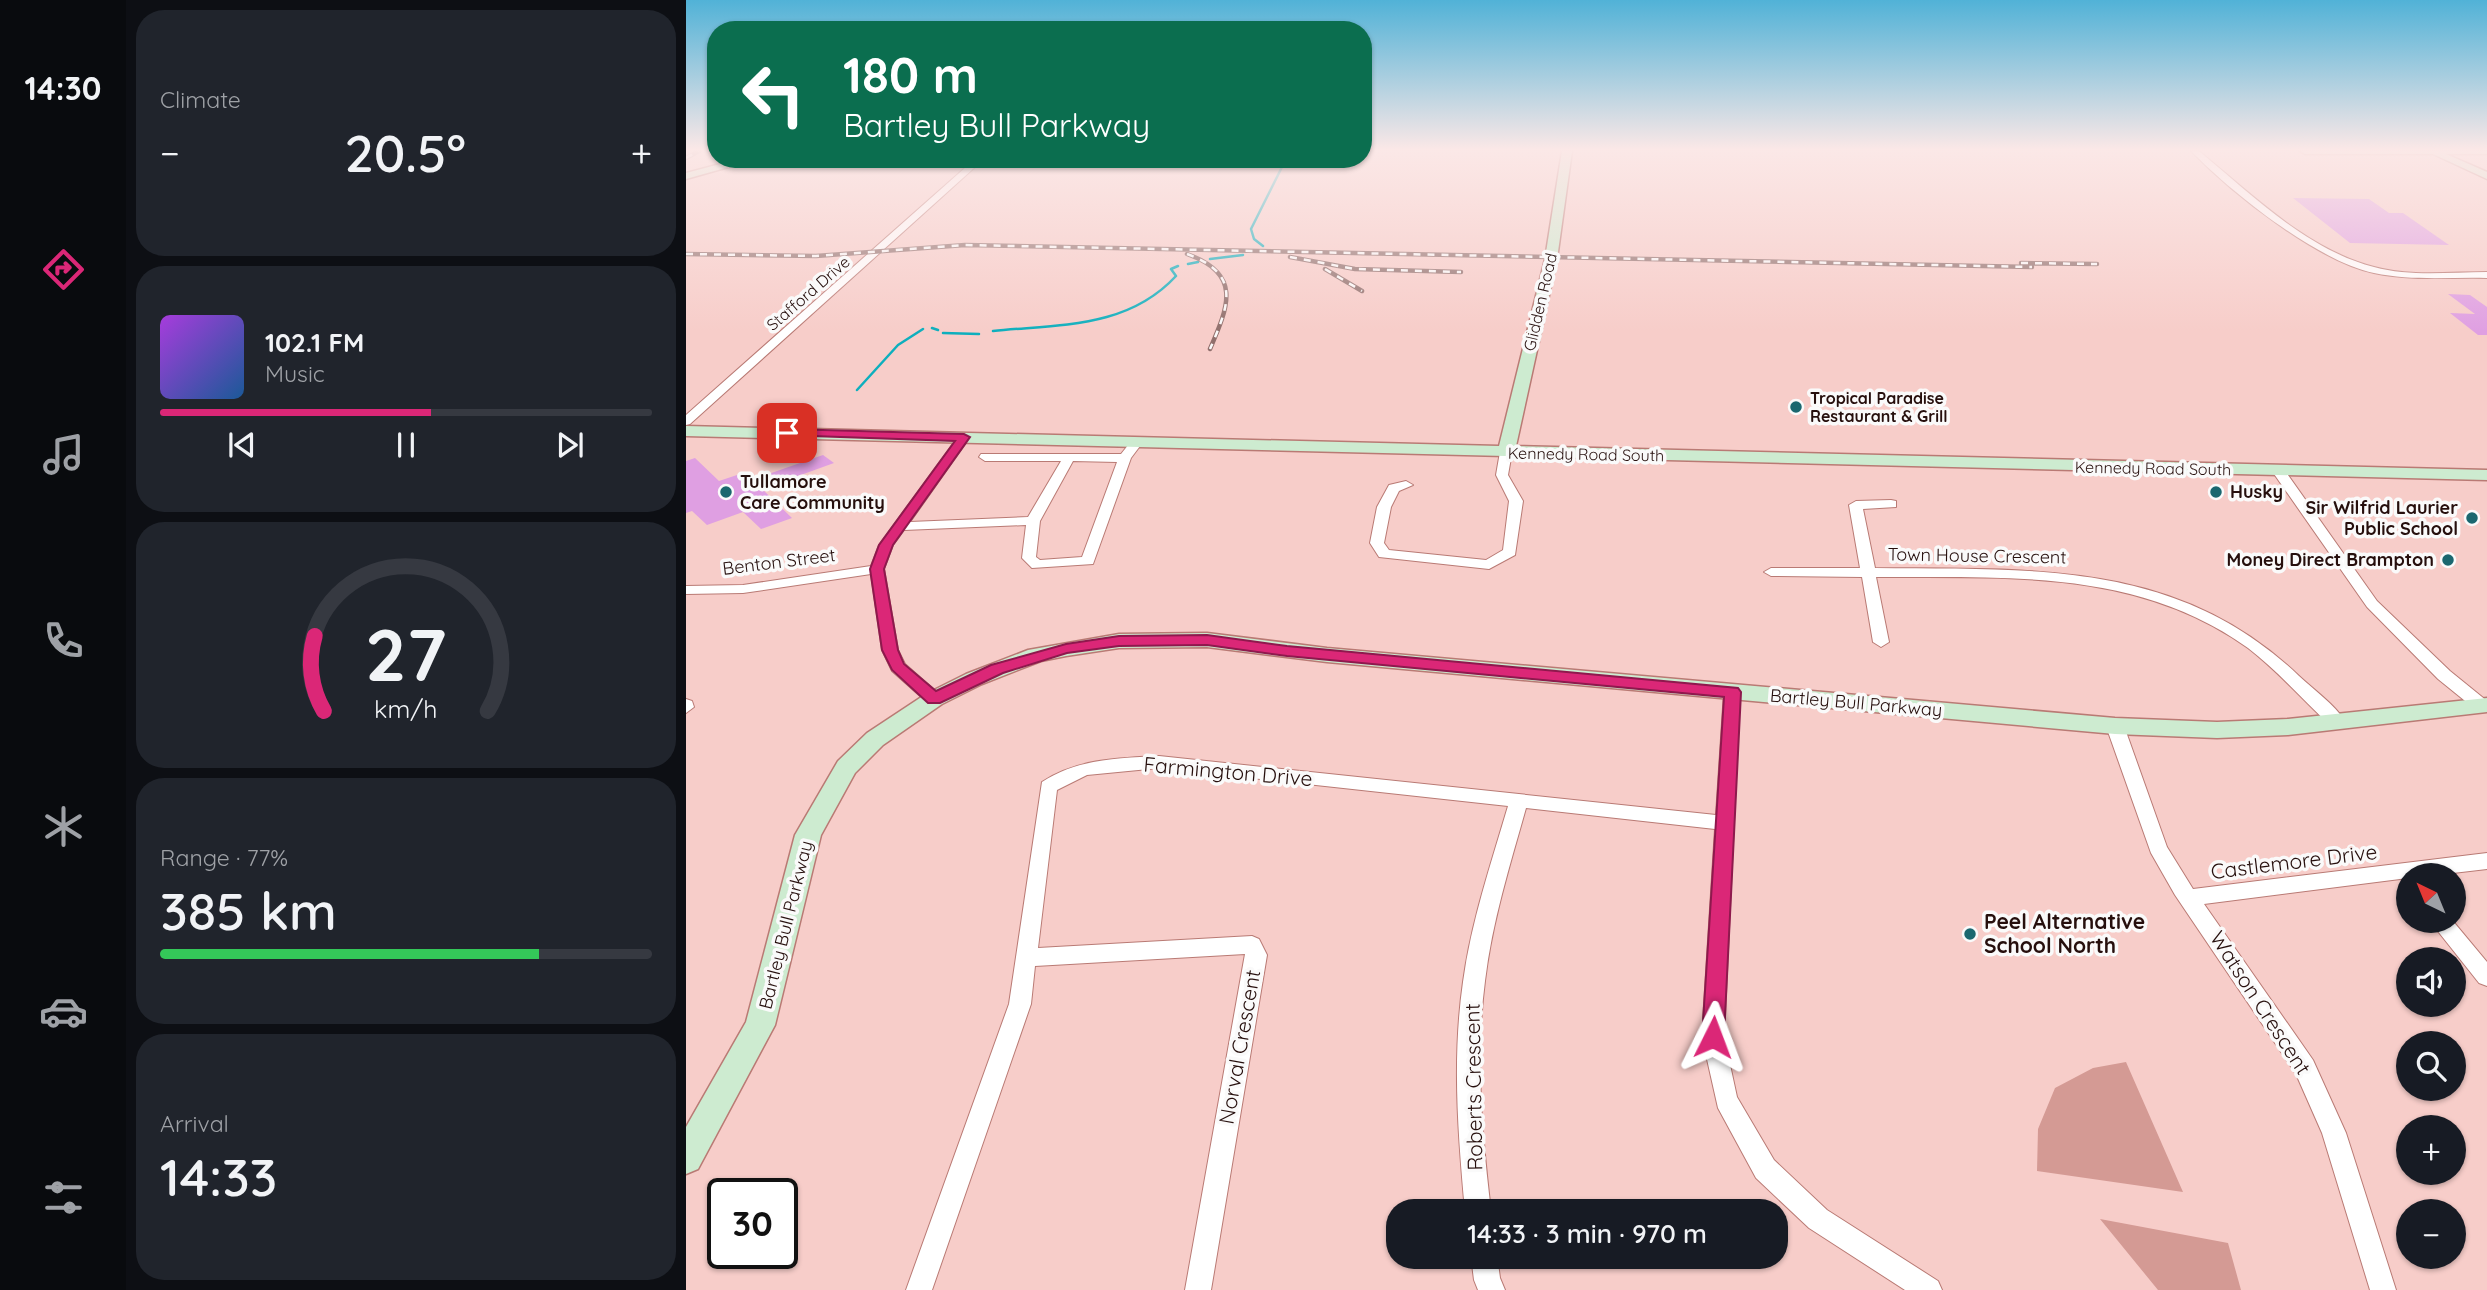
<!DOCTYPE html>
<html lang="en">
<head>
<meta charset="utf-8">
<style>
  body { margin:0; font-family:Quicksand,sans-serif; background:#20242c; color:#f1f3f6; height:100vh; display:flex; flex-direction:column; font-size:26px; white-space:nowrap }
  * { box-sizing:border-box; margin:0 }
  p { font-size:23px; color:#9ea1a6 }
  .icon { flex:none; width:38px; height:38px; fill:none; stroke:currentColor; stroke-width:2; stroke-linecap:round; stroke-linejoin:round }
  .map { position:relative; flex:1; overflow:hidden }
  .drawer { display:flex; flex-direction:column; gap:10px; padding:10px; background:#0d0f14; width:560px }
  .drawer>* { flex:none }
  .guide { position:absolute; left:21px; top:21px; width:665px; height:147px; border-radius:28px; box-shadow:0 2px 5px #0004; background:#0b6e4f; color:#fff; overflow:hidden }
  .needle { width:46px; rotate:317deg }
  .fabs { position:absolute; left:1710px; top:863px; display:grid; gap:14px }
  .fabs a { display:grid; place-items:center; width:70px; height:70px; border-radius:50%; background:#171b24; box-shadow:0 2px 5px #0004; font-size:35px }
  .speed { position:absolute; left:21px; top:1178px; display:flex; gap:14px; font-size:35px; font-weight:700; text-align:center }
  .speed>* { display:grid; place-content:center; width:91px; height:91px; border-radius:50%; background:#171b24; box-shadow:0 2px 5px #0004; line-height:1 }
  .speed .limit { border:4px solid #111; border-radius:10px; background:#fff; color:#111 }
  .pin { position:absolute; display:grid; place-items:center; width:60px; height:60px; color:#fff; margin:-30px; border-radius:14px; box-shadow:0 4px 10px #0006 }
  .me { position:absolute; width:77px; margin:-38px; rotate:3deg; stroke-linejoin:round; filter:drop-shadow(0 0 5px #0008) }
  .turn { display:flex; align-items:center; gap:24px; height:147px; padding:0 21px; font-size:32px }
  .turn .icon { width:91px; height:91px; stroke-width:2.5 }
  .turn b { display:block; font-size:49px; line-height:60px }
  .big { font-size:52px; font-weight:600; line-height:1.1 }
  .drawer .card { flex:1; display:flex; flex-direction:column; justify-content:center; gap:10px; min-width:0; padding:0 24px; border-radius:28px; background:#20242c }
  .drawer .dial { align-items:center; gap:0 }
  .dial svg { height:182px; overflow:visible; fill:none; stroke:#363941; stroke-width:7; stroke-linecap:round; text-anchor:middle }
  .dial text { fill:#f1f3f6; stroke:none }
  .song { display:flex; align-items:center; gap:21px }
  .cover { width:84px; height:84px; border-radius:10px; background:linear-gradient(135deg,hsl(280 70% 55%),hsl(210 70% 35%)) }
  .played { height:7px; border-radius:4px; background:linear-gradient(90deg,#db2777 55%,#363941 55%) }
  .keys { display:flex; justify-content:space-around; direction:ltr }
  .heat { display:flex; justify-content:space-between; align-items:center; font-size:38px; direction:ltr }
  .charge { height:10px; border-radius:5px; background:linear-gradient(90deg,#34c759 77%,#363941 0) }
  .trip { position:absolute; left:700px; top:1199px; width:402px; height:70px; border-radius:28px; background:#171b24; box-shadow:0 2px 5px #0004; font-weight:600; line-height:70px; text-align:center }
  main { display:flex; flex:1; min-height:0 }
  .menu { display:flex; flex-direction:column; width:126px; justify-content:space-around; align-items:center; background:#090b0e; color:#9ea1a6 }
  .menu .icon { width:49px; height:49px }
  .menu .current { color:#db2777 }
  .menu b { font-size:32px; color:#f1f3f6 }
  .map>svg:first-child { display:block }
  .green { fill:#d49a94 }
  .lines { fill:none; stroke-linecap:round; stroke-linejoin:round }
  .stream { stroke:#0eafbd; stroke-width:2.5 }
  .building { fill:#df9fe2 }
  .street-casing { stroke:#b97a74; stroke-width:2 }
  .secondary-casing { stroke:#b97a74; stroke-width:3 }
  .street { fill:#fff; fill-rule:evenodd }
  .secondary { fill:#cdebd0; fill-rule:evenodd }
  .rail-casing { stroke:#906f6c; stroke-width:4.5 }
  .rail { stroke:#fafafa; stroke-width:2.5; stroke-dasharray:7; stroke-linecap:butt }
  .route { fill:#db2777; stroke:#8e194d; stroke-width:2 }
  .poi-dot { fill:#1b676f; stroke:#fafafa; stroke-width:2.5 }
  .labels { text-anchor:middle; stroke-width:7; stroke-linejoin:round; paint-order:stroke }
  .far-street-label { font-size:16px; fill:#260f0d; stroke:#fafafa }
  .far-poi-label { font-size:16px; font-weight:bold; fill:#260f0d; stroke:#fafafa; text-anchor:start }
  .poi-label { font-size:18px; font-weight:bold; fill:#260f0d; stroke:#fafafa; text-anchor:start }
  .street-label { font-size:18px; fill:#260f0d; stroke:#fafafa }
  .near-street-label { font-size:21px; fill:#260f0d; stroke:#fafafa }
  .near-poi-label { font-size:21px; font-weight:bold; fill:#260f0d; stroke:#fafafa; text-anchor:start }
</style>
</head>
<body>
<main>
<nav class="menu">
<b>14:30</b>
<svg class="icon current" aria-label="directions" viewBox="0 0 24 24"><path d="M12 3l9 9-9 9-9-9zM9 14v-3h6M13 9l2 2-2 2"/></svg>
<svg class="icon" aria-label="music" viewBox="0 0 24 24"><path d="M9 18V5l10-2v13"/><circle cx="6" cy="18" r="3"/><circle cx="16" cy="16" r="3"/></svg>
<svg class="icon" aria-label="phone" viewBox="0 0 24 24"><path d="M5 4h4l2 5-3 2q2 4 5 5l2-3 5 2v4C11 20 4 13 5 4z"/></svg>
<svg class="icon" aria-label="climate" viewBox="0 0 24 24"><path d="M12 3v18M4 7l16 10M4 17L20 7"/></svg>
<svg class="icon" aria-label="car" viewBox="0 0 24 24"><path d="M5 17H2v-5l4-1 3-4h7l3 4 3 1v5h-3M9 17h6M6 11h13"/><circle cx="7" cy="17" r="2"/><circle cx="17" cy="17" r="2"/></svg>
<svg class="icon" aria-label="filters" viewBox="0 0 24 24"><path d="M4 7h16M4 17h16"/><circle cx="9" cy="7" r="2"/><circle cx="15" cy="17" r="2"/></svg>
</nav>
<section class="drawer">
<div class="card"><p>Climate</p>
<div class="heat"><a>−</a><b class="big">20.5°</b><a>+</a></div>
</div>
<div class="card">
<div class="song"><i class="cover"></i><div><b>102.1 FM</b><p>Music</p></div></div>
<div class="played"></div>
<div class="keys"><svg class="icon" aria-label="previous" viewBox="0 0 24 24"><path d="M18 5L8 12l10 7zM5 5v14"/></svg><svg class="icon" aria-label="pause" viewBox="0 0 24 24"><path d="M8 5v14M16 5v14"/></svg><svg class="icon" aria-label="next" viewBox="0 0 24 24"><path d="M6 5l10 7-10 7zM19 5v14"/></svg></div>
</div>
<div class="card dial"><svg viewBox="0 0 100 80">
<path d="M14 69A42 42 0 1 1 86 69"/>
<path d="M14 69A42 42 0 0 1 10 36" stroke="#db2777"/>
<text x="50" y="56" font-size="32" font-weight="700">27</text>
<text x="50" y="72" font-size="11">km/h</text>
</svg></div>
<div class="card"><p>Range · 77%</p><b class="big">385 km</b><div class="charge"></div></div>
<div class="card"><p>Arrival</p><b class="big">14:33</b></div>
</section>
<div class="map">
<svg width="1801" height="1290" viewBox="0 0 1801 1290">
  <rect width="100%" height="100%" fill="#f7cdc9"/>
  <path class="green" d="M1440 1062 1497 1192 1351 1171 1352 1129 1369 1088 1407 1068Z
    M1414 1219 1542 1243 1555 1290H1472Z"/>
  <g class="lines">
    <path class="stream" d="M577 246 568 239 565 229 600 159
      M524 259 557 255
      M502 264 512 262
      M246 328 252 330
      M307 331C373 324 441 329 490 276L485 269 492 266
      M257 333 293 334
      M171 390 212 345 237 329"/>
  </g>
  <path class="building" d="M1607 198 1683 199 1703 213H1717L1763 245 1664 243Z
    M1762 294 1784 295 1801 307V335H1792L1764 313 1789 314Z
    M137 455 148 463 76 489 106 518 75 529 57 512 21 525 6 511 0 513V461L9 458 33 481 57 473 65 480Z"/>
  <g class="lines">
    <defs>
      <path id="street" d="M1505 151H1513C1565 194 1621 250 1688 267 1724 277 1764 272 1801 272V278C1763 277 1725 281 1688 273 1631 261 1546 193 1505 151Z
        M289 159H298L4 424 0 425V415Z
        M278 433 284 437 224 522 342 517 375 461H299L293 457 295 454H435L447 439H455L457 442 445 458 407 564 346 568 336 558 340 525 218 530 207 545 198 569 212 650 219 664 254 695 256 699 254 703H242L206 671 196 650 185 574 57 593 0 594V586L57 585 185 566 193 545 274 434ZM387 461 431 462 396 557 354 560 350 557 354 521Z
        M820 448 826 452 822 475 837 501 829 555 803 569 693 557 684 543 691 507 703 485 720 481 727 485 713 491 705 507 698 543 703 550 800 560 817 550 823 501 810 475 814 452Z
        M1592 467 1597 468 1691 601 1764 671 1801 701V709H1789L1752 679 1681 607 1586 471Z
        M1205 500 1210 501V507L1177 509 1189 568C1345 570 1491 559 1613 676 1628 690 1648 704 1659 721L1656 725H1644C1617 700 1592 671 1562 648 1451 568 1320 578 1190 577L1203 642 1195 647 1187 642 1176 577 1085 576 1078 572 1085 568H1174L1163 505 1170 501Z
        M1046 687 1054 692 1038 1037 1051 1097 1088 1160 1141 1210 1252 1281 1256 1290H1219L1123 1228 1070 1178 1032 1108 1016 1037 1029 829 840 808C824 865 806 922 799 981 789 1057 796 1135 805 1211H779C772 1135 766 1058 777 982 785 922 805 864 822 806L473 768 401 775 371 790 352 948 566 936 573 939 581 955 525 1290H499L559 954 349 966 345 1004 246 1290H220L323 1004 356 782C391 759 432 758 473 756L1030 815 1038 692Z
        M0 699 6 701 8 707 0 713Z
        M1429 720 1435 722 1438 726 1481 847 1507 889 1801 853V869L1750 875H1722V878L1518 904 1627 1060 1660 1133 1710 1290H1684L1636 1133 1610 1074 1489 895 1465 853 1420 726 1423 722Z
        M1743 920H1766L1801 962V986L1793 983Z
        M785 1256H811L814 1278 819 1290H792L788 1280Z"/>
      <path id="secondary" d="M876 151H886L871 259 830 446 1801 470V480L0 436V426L813 446 859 259Z
        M1614 151H1801V154H1760L1801 172V179L1747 154H1619Z
        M53 159H71L0 179V173Z
        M521 633 641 648 1429 718 1531 722 1602 719 1801 698V712L1602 735 1531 738 1429 734 641 662 521 647 433 648 380 656 355 661 296 684 256 704 197 745 169 773 135 835 89 1025 12 1169 0 1174V1127L60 1022 109 835 152 761 181 733 240 694 280 674 342 650 433 634Z"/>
    </defs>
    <use href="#street" class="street-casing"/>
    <use href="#secondary" class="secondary-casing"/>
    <use href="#street" class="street"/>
    <use href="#secondary" class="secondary"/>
    <defs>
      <path id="rail" d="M0 158 13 151
        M0 254 130 256 279 245 1346 267
        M501 254C556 274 543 305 524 349
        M604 257 669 269 775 272
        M1335 263 1411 264
        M639 269 676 291"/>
    </defs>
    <use href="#rail" class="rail-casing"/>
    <use href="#rail" class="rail"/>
  </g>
  <linearGradient id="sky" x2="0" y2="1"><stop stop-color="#51b2d7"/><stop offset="0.45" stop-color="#fbe8e7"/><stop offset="1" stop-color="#fbe8e7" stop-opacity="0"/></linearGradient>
  <rect width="1801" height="332" fill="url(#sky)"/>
  <path class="route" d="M101 429 278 434 284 437 207 545 198 569 212 650 218 664 250 691 305 665 380 644 433 636 521 635 601 646 1052 688 1055 692 1038 1037 1035 1044 1027 1047 1019 1044 1016 1037 1038 697 601 656 521 645 433 646 381 653 317 673 254 703H242L206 670 196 650 184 569 193 545 269 441 97 435 95 433Z"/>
  <g class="poi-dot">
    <circle cx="1110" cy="407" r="7"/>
    <circle cx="40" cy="492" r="7"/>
    <circle cx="1530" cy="492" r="7"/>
    <circle cx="1786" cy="518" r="7"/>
    <circle cx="1762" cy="560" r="7"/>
    <circle cx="1284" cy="934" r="7"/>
  </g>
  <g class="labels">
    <g class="far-street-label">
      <text transform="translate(122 293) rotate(-41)" y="6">Stafford Drive</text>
      <text transform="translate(854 302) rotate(-77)" y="6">Glidden Road</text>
      <text transform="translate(900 454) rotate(1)" y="6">Kennedy Road South</text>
      <text transform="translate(1467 468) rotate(1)" y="6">Kennedy Road South</text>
    </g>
    <g class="far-poi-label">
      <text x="1124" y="404">Tropical Paradise<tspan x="1124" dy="18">Restaurant &amp; Grill</tspan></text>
    </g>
    <g class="poi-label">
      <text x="54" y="488">Tullamore<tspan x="54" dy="21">Care Community</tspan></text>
      <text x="1544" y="498">Husky</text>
      <text x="1772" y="514" text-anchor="end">Sir Wilfrid Laurier<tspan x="1772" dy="21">Public School</tspan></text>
      <text x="1748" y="566" text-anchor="end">Money Direct Brampton</text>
    </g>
    <g class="street-label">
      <text transform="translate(1291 556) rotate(1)" y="6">Town House Crescent</text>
      <text transform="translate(93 562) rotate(-7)" y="6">Benton Street</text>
      <text transform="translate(1170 703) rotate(5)" y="6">Bartley Bull Parkway</text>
      <text transform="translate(100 925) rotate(-76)" y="6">Bartley Bull Parkway</text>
    </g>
    <g class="near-street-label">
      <text transform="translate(542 772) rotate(5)" y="7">Farmington Drive</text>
      <text transform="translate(1608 862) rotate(-7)" y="7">Castlemore Drive</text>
      <text transform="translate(1574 1003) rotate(57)" y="7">Watson Crescent</text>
      <text transform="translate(554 1047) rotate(-80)" y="7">Norval Crescent</text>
      <text transform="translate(788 1087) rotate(-91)" y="7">Roberts Crescent</text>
    </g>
    <g class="near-poi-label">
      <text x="1298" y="929">Peel Alternative<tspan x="1298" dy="24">School North</tspan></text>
    </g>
  </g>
</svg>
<div class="fabs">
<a><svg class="needle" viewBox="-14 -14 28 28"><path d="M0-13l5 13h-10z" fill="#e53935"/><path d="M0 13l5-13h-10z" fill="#9ea1a6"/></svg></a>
<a><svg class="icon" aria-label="sound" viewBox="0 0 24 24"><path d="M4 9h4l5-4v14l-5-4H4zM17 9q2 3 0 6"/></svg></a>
<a><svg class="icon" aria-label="search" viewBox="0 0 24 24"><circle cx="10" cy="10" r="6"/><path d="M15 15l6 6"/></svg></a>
<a>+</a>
<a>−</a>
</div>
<div class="speed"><div class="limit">30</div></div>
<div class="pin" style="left:101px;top:433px;background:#d93025"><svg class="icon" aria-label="arrive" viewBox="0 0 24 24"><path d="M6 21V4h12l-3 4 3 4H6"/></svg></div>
<svg class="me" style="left:1027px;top:1037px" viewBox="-20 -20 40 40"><path d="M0-17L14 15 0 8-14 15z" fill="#db2777" stroke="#fff" stroke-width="4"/></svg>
<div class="trip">14:33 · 3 min · 970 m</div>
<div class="guide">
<div class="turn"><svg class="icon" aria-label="left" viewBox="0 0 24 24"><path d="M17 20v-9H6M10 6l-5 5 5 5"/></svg><div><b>180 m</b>Bartley Bull Parkway</div></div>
</div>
</div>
</main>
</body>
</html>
